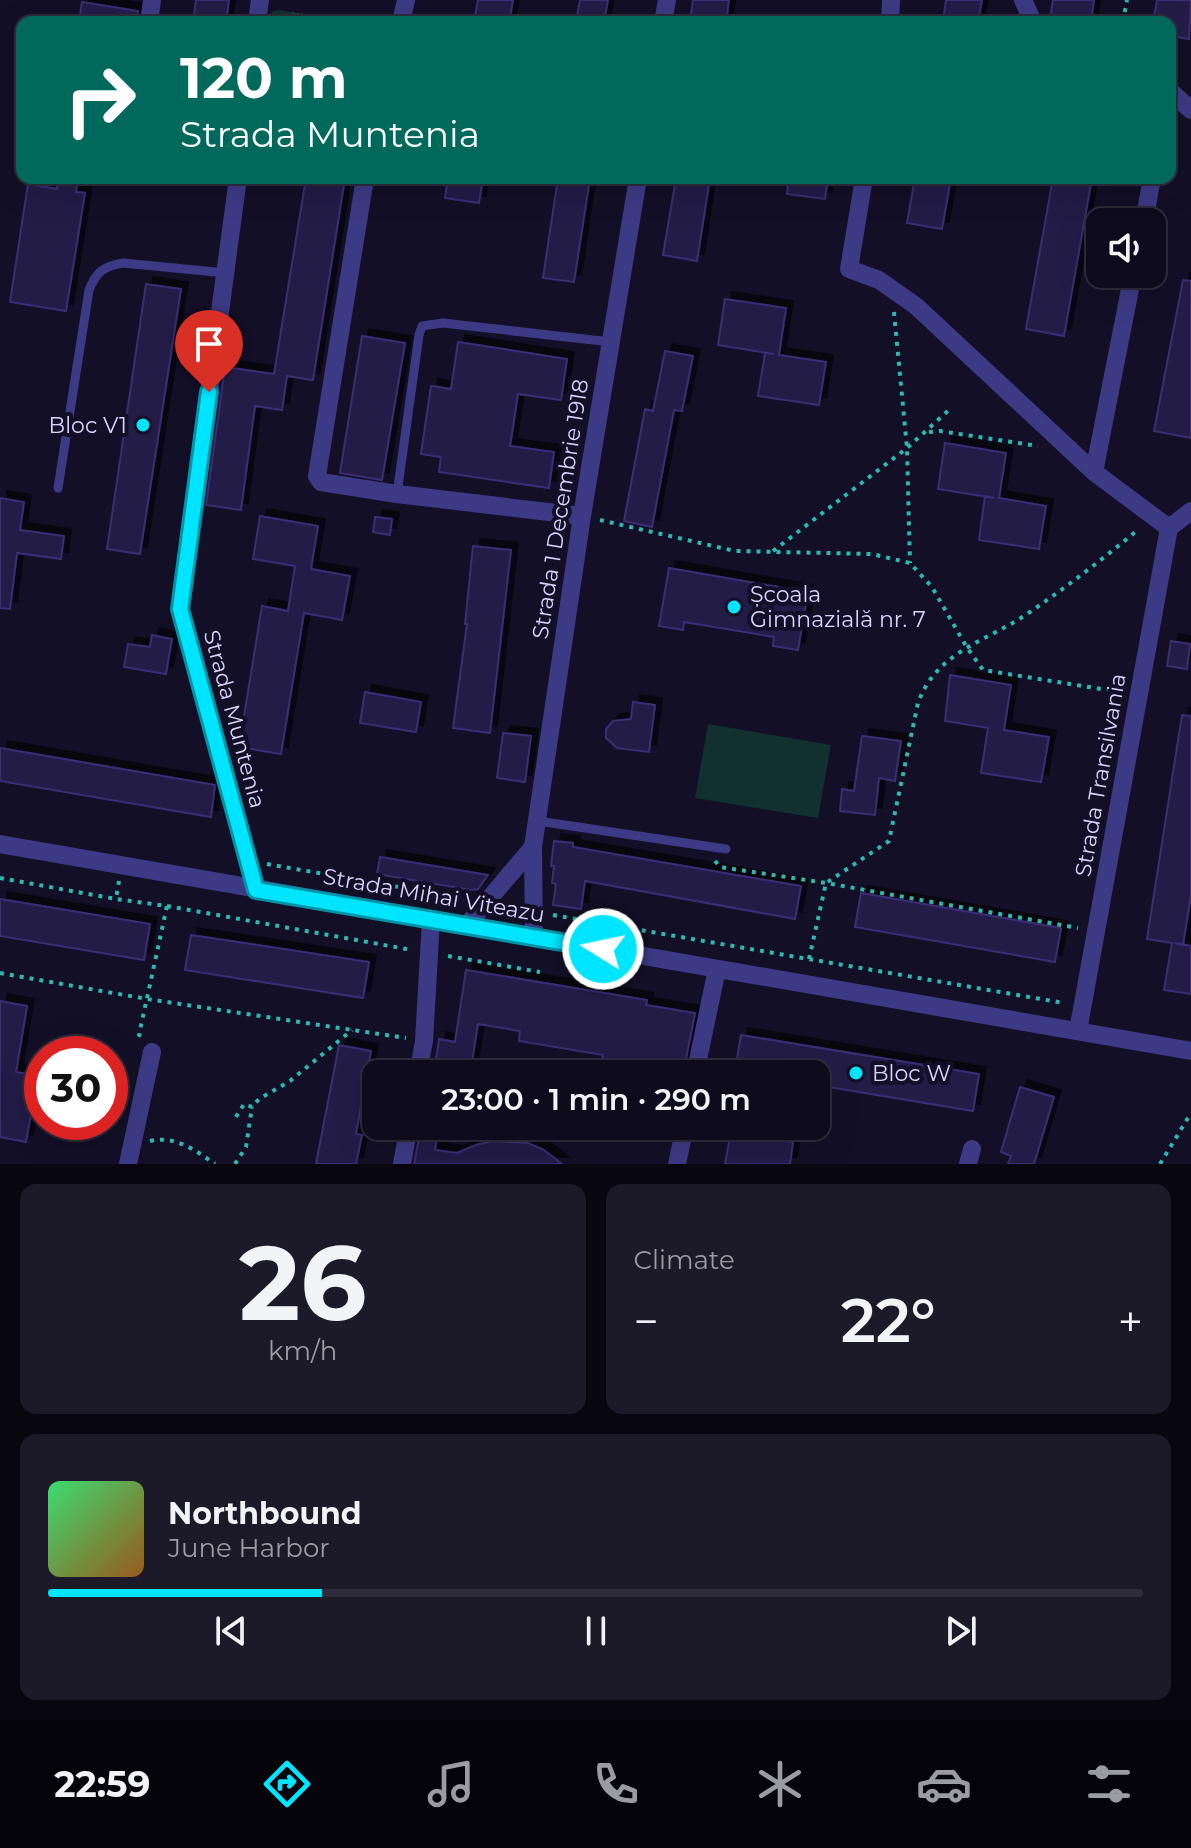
<!DOCTYPE html>
<html lang="en">
<head>
<meta charset="utf-8">
<style>
  body { margin:0; font-family:Montserrat,sans-serif; background:#1c1929; color:#f1f3f6; height:100vh; display:flex; flex-direction:column; font-size:30px; white-space:nowrap }
  * { box-sizing:border-box; margin:0 }
  p { font-size:26px; color:#9b9ba3 }
  .icon { flex:none; width:44px; height:44px; fill:none; stroke:currentColor; stroke-width:2; stroke-linecap:round; stroke-linejoin:round }
  .map { position:relative; height:1164px; overflow:hidden }
  .sheet { display:flex; flex-direction:column; gap:20px; padding:20px; background:#08060f; flex:1 }
  .sheet>* { flex:none }
  .banner { position:absolute; left:16px; top:16px; width:1160px; height:168px; border-radius:16px; box-shadow:0 8px 32px #0002,0 0 0 2px #2e2b3b; background:#00695c; color:#fff; overflow:hidden }
  .fabs { position:absolute; left:1086px; top:208px; display:grid; gap:16px }
  .fabs a { display:grid; place-items:center; width:80px; height:80px; border-radius:16px; background:#0e0b1c; box-shadow:0 8px 32px #0002,0 0 0 2px #2e2b3b; font-size:40px }
  .speed { position:absolute; left:24px; top:1036px; display:flex; gap:16px; font-size:40px; font-weight:700; text-align:center }
  .speed>* { display:grid; place-content:center; width:104px; height:104px; border-radius:50%; background:#0e0b1c; box-shadow:0 8px 32px #0002,0 0 0 2px #2e2b3b; line-height:1 }
  .speed .limit { border:12px solid #d22; background:#fff; color:#111 }
  .pin { position:absolute; display:grid; place-items:center; width:68px; height:68px; color:#fff; margin:-82px -34px; border-radius:50% 50% 50% 0; rotate:-45deg; box-shadow:0 0 8px #0007 }
  .pin .icon { rotate:45deg }
  .me { position:absolute; width:88px; margin:-44px; rotate:280deg; stroke-linejoin:round; filter:drop-shadow(0 0 6px #0008) }
  .turn { display:flex; align-items:center; gap:28px; height:168px; padding:0 32px; font-size:36px }
  .turn .icon { width:104px; height:104px; stroke-width:2.5 }
  .turn b { display:block; font-size:56px; line-height:68px }
  .big { font-size:60px; font-weight:600; line-height:1.1 }
  .sheet .card { flex:1; display:flex; flex-direction:column; justify-content:center; gap:12px; min-width:0; padding:0 28px; border-radius:16px; background:#1c1929 }
  .sheet .dial { align-items:center; gap:0 }
  .dial b { font-size:104px; line-height:1 }
  .song { display:flex; align-items:center; gap:24px }
  .cover { width:96px; height:96px; border-radius:12px; background:linear-gradient(135deg,hsl(140 70% 55%),hsl(30 70% 35%)) }
  .played { height:8px; border-radius:4px; background:linear-gradient(90deg,#00e5ff 25%,#2e2b3b 25%) }
  .keys { display:flex; justify-content:space-around; direction:ltr }
  .heat { display:flex; justify-content:space-between; align-items:center; font-size:44px; direction:ltr }
  .sheet .tiles { flex:1; display:grid; gap:20px; grid-template-columns:1fr 1fr }
  .card:last-child { grid-column:span 2 }
  .trip { position:absolute; left:362px; top:1060px; width:468px; height:80px; border-radius:16px; background:#0e0b1c; box-shadow:0 8px 32px #0002,0 0 0 2px #2e2b3b; font-weight:600; line-height:80px; text-align:center }
  .dock { display:flex; height:128px; justify-content:space-around; align-items:center; background:#06040b; color:#9b9ba3 }
  .dock .icon { width:56px; height:56px }
  .dock .on { color:#00e5ff }
  .dock b { font-size:36px; color:#f1f3f6 }
  .map>svg:first-child { display:block }
  .grass { fill:url(#grass-tufts) }
  .park { fill:#12302f }
  .building { fill:#241b47; stroke:#3b2d73; stroke-width:2; filter:url(#shadow) }
  .lines { fill:none; stroke-linecap:round; stroke-linejoin:round }
  .path { stroke:#2fb8b0; stroke-width:4; stroke-dasharray:4 6; stroke-linecap:butt }
  .service { stroke:#3d3a85; stroke-width:9 }
  .minor { stroke:#3d3a85; stroke-width:18 }
  .route-casing { stroke:#0095a6; stroke-width:20 }
  .route { stroke:#00e5ff; stroke-width:14 }
  .poi-dot { fill:#00e5ff; stroke:#130f26; stroke-width:3 }
  .labels { text-anchor:middle; stroke-width:8; stroke-linejoin:round; paint-order:stroke }
  .poi-label { font-size:22px; fill:#d9d4ff; stroke:#130f26; text-anchor:start }
  .street-label { font-size:22px; fill:#d9d4ff; stroke:#130f26 }
</style>
</head>
<body>
<div class="map">
<svg width="1191" height="1164" viewBox="0 0 1191 1164">
  <defs>
    <pattern id="grass-tufts" width="24" height="20" patternUnits="userSpaceOnUse" patternTransform="scale(2)"><rect width="24" height="20" fill="#12302f"/><path d="M3 7l-1-3M5 7V3M7 7l1-3M15 17l-1-3M17 17v-4M19 17l1-3" fill="none" stroke="#344d4e"/></pattern>
    <filter id="shadow"><feDropShadow dx="7" dy="-7" stdDeviation="0" flood-color="#0009"/></filter>
  </defs>
  <rect width="100%" height="100%" fill="#130f26"/>
  <path class="grass" d="M277 10 331 18 330 22H269L272 12Z"/>
  <path class="park" d="M708 724 831 745 818 818 695 798Z"/>
  <path class="building" d="M196 0H229L226 22H193Z
    M478 0H513L509 22H474Z
    M580 0H608L604 22H576Z
    M693 0H729L726 22H690Z
    M946 0H982L978 22H943Z
    M1053 0H1094L1091 22 1050 18Z
    M1157 0H1191L1189 39 1170 36V22H1153Z
    M82 2 138 11 137 22H79Z
    M59 178H78L76 192 85 193 66 311 10 302 28 184 57 189Z
    M306 178H345L313 380 287 376 282 410 255 406 241 510 206 505 225 367 274 374Z
    M448 178H483L479 203 445 198Z
    M558 178H590L574 282 543 278Z
    M676 178H710L697 261 663 255Z
    M789 178H828L825 199 787 194Z
    M915 178H951L942 229 907 223Z
    M1053 178H1092L1064 336 1026 329Z
    M1183 280 1191 281V438L1154 431Z
    M146 284 181 289 140 554 107 549Z
    M725 299 786 308 779 355 826 362 819 405 758 396 765 353 774 354 718 345Z
    M362 336 405 343 382 480 340 473Z
    M458 342 567 359 561 400 518 394 510 446 554 452 549 488 439 472 441 457 421 454 431 386 451 389Z
    M665 351 693 356 682 411 674 410 652 527 624 521 645 409 653 411Z
    M945 443 1006 453 999 498 1046 506 1039 549 979 540 985 496 994 498 938 489Z
    M0 498 24 502 20 530 64 536 61 559 17 553 10 609 0 608Z
    M260 516 318 526 311 569 350 576 342 620 304 613 281 754 239 747 262 606 288 611 295 566 253 559Z
    M375 517 392 519 390 535 373 532Z
    M473 546 511 550 490 733 453 728 467 624H465Z
    M669 568 808 592 798 650 773 646 774 637 684 622 683 630 659 626Z
    M152 635 172 639 166 674 124 667 128 644 150 647Z
    M1171 641 1190 644 1187 669 1167 666Z
    M950 675 1011 685 1004 730 1049 737 1041 782 981 773 988 728 945 721Z
    M365 692 421 702 416 732 360 723Z
    M633 702 655 705 649 752 617 748 606 738V729L613 721 631 719Z
    M1182 715 1191 716V895L1183 945 1175 943 1191 946V994L1164 990 1172 943 1147 939Z
    M503 733 531 736 525 782 497 778Z
    M862 736 901 741 895 781 879 778 875 815 840 811 842 789 854 791Z
    M0 748 215 785 211 817 0 781Z
    M554 841 573 843V847L801 886 795 919 585 881 581 909 553 905 556 884 552 883 554 866H551Z
    M380 857 488 875 478 889 471 890 377 874Z
    M861 893 1061 928 1055 962 855 927Z
    M0 899 150 924 144 960 0 936Z
    M191 935 369 962 363 998 185 970Z
    M466 970 647 1000 646 1005 695 1013 683 1074H600L603 1055 519 1041 520 1031 478 1024 470 1074H434L439 1039 455 1042Z
    M0 1001 27 1006 16 1072 38 1076 26 1142 0 1137Z
    M741 1035 979 1074 973 1111 816 1085V1074H752L735 1071Z
    M339 1045 371 1051 367 1071 374 1072 369 1101 362 1100 356 1134 362 1135 356 1164H316Z
    M1020 1087 1054 1097 1034 1164H1008L1011 1156 1001 1152Z
    M421 1128 438 1131 435 1150 457 1153 476 1145 493 1141 528 1143 544 1150 562 1164H414Z
    M731 1131 793 1142 790 1164H725Z"/>
  <g class="lines">
    <path class="path" d="M1123 22 1127 0
      M894 312 907 448 910 563
      M929 432 940 431 1038 446
      M600 520 735 551 872 554 910 563 932 587 966 646 983 670 1120 692
      M773 551 907 448 949 410
      M715 861 720 867 826 883 1078 928
      M267 864 467 899
      M0 878 116 899
      M119 881 116 899 167 906 139 1035 144 1036
      M167 906 412 950
      M553 915 1064 1003
      M448 956 540 972
      M809 959 826 883 889 841 918 703C937 650 989 641 1030 612 1068 586 1104 558 1139 529
      M0 973 147 999 406 1038
      M236 1117 244 1104 252 1107 259 1099 290 1081 352 1030
      M150 1141C175 1135 195 1150 215 1164
      M235 1164 246 1147 252 1107
      M1160 1164 1191 1113"/>
    <path class="service" d="M58 488 89 290C96 272 104 266 123 263L226 273
      M397 494 419 335 422 326 443 323 611 342
      M538 821 726 849"/>
    <path class="minor" d="M1023 0 1033 22
      M149 22 152 0
      M257 22 260 0
      M401 22 406 0
      M663 22 667 0
      M890 22 891 0
      M1170 91 1191 110
      M238 178 180 609 256 890
      M365 178 317 476 321 482 397 494 582 516
      M864 178 849 269 879 280 916 306 1094 472 1169 528 1078 1031
      M1144 222 1152 178
      M1094 472 1133 274
      M1169 528 1191 511
      M0 844 1191 1051
      M467 925 533 847
      M534 937 533 847 582 516 638 178
      M418 1074 424 1041 431 920
      M695 1074 717 969
      M128 1164 152 1052
      M402 1164 409 1126
      M677 1164 685 1126
      M968 1164 972 1149"/>
  </g>
  <g class="lines">
    <defs>
      <path id="route" d="M209 392 180 609 256 890 603 949"/>
    </defs>
    <use href="#route" class="route-casing"/>
    <use href="#route" class="route"/>
  </g>
  <g class="poi-dot">
    <circle cx="143" cy="425" r="8"/>
    <circle cx="734" cy="607" r="8"/>
    <circle cx="856" cy="1073" r="8"/>
  </g>
  <g class="labels">
    <g class="poi-label">
      <text x="127" y="433" text-anchor="end">Bloc V1</text>
      <text x="750" y="602">Școala<tspan x="750" dy="25">Gimnazială nr. 7</tspan></text>
      <text x="872" y="1081">Bloc W</text>
    </g>
    <g class="street-label">
      <text transform="translate(560 509) rotate(-81)" y="8">Strada 1 Decembrie 1918</text>
      <text transform="translate(235 719) rotate(75)" y="8">Strada Muntenia</text>
      <text transform="translate(1100 775) rotate(-80)" y="8">Strada Transilvania</text>
      <text transform="translate(434 895) rotate(10)" y="8">Strada Mihai Viteazu</text>
    </g>
  </g>
</svg>
<div class="fabs">
<a><svg class="icon" aria-label="sound" viewBox="0 0 24 24"><path d="M4 9h4l5-4v14l-5-4H4zM17 9q2 3 0 6"/></svg></a>
</div>
<div class="speed"><div class="limit">30</div></div>
<div class="pin" style="left:209px;top:392px;background:#d93025"><svg class="icon" aria-label="arrive" viewBox="0 0 24 24"><path d="M6 21V4h12l-3 4 3 4H6"/></svg></div>
<svg class="me" style="left:603px;top:949px" viewBox="-20 -20 40 40"><circle r="17" fill="#00e5ff" stroke="#fff" stroke-width="3"/><path d="M0-11L8 9 0 5-8 9z" fill="#fff"/></svg>
<div class="trip">23:00 · 1 min · 290 m</div>
<div class="banner">
<div class="turn"><svg class="icon" aria-label="right" viewBox="0 0 24 24"><path d="M7 20v-9h11M14 6l5 5-5 5"/></svg><div><b>120 m</b>Strada Muntenia</div></div>
</div>
</div>
<section class="sheet">
<div class="tiles">
<div class="card dial"><b>26</b><p>km/h</p></div>
<div class="card"><p>Climate</p>
<div class="heat"><a>−</a><b class="big">22°</b><a>+</a></div>
</div>
<div class="card">
<div class="song"><i class="cover"></i><div><b>Northbound</b><p>June Harbor</p></div></div>
<div class="played"></div>
<div class="keys"><svg class="icon" aria-label="previous" viewBox="0 0 24 24"><path d="M18 5L8 12l10 7zM5 5v14"/></svg><svg class="icon" aria-label="pause" viewBox="0 0 24 24"><path d="M8 5v14M16 5v14"/></svg><svg class="icon" aria-label="next" viewBox="0 0 24 24"><path d="M6 5l10 7-10 7zM19 5v14"/></svg></div>
</div>
</div>
</section>
<nav class="dock">
<b>22:59</b>
<svg class="icon on" aria-label="directions" viewBox="0 0 24 24"><path d="M12 3l9 9-9 9-9-9zM9 14v-3h6M13 9l2 2-2 2"/></svg>
<svg class="icon" aria-label="music" viewBox="0 0 24 24"><path d="M9 18V5l10-2v13"/><circle cx="6" cy="18" r="3"/><circle cx="16" cy="16" r="3"/></svg>
<svg class="icon" aria-label="phone" viewBox="0 0 24 24"><path d="M5 4h4l2 5-3 2q2 4 5 5l2-3 5 2v4C11 20 4 13 5 4z"/></svg>
<svg class="icon" aria-label="climate" viewBox="0 0 24 24"><path d="M12 3v18M4 7l16 10M4 17L20 7"/></svg>
<svg class="icon" aria-label="car" viewBox="0 0 24 24"><path d="M5 17H2v-5l4-1 3-4h7l3 4 3 1v5h-3M9 17h6M6 11h13"/><circle cx="7" cy="17" r="2"/><circle cx="17" cy="17" r="2"/></svg>
<svg class="icon" aria-label="filters" viewBox="0 0 24 24"><path d="M4 7h16M4 17h16"/><circle cx="9" cy="7" r="2"/><circle cx="15" cy="17" r="2"/></svg>
</nav>
</body>
</html>
